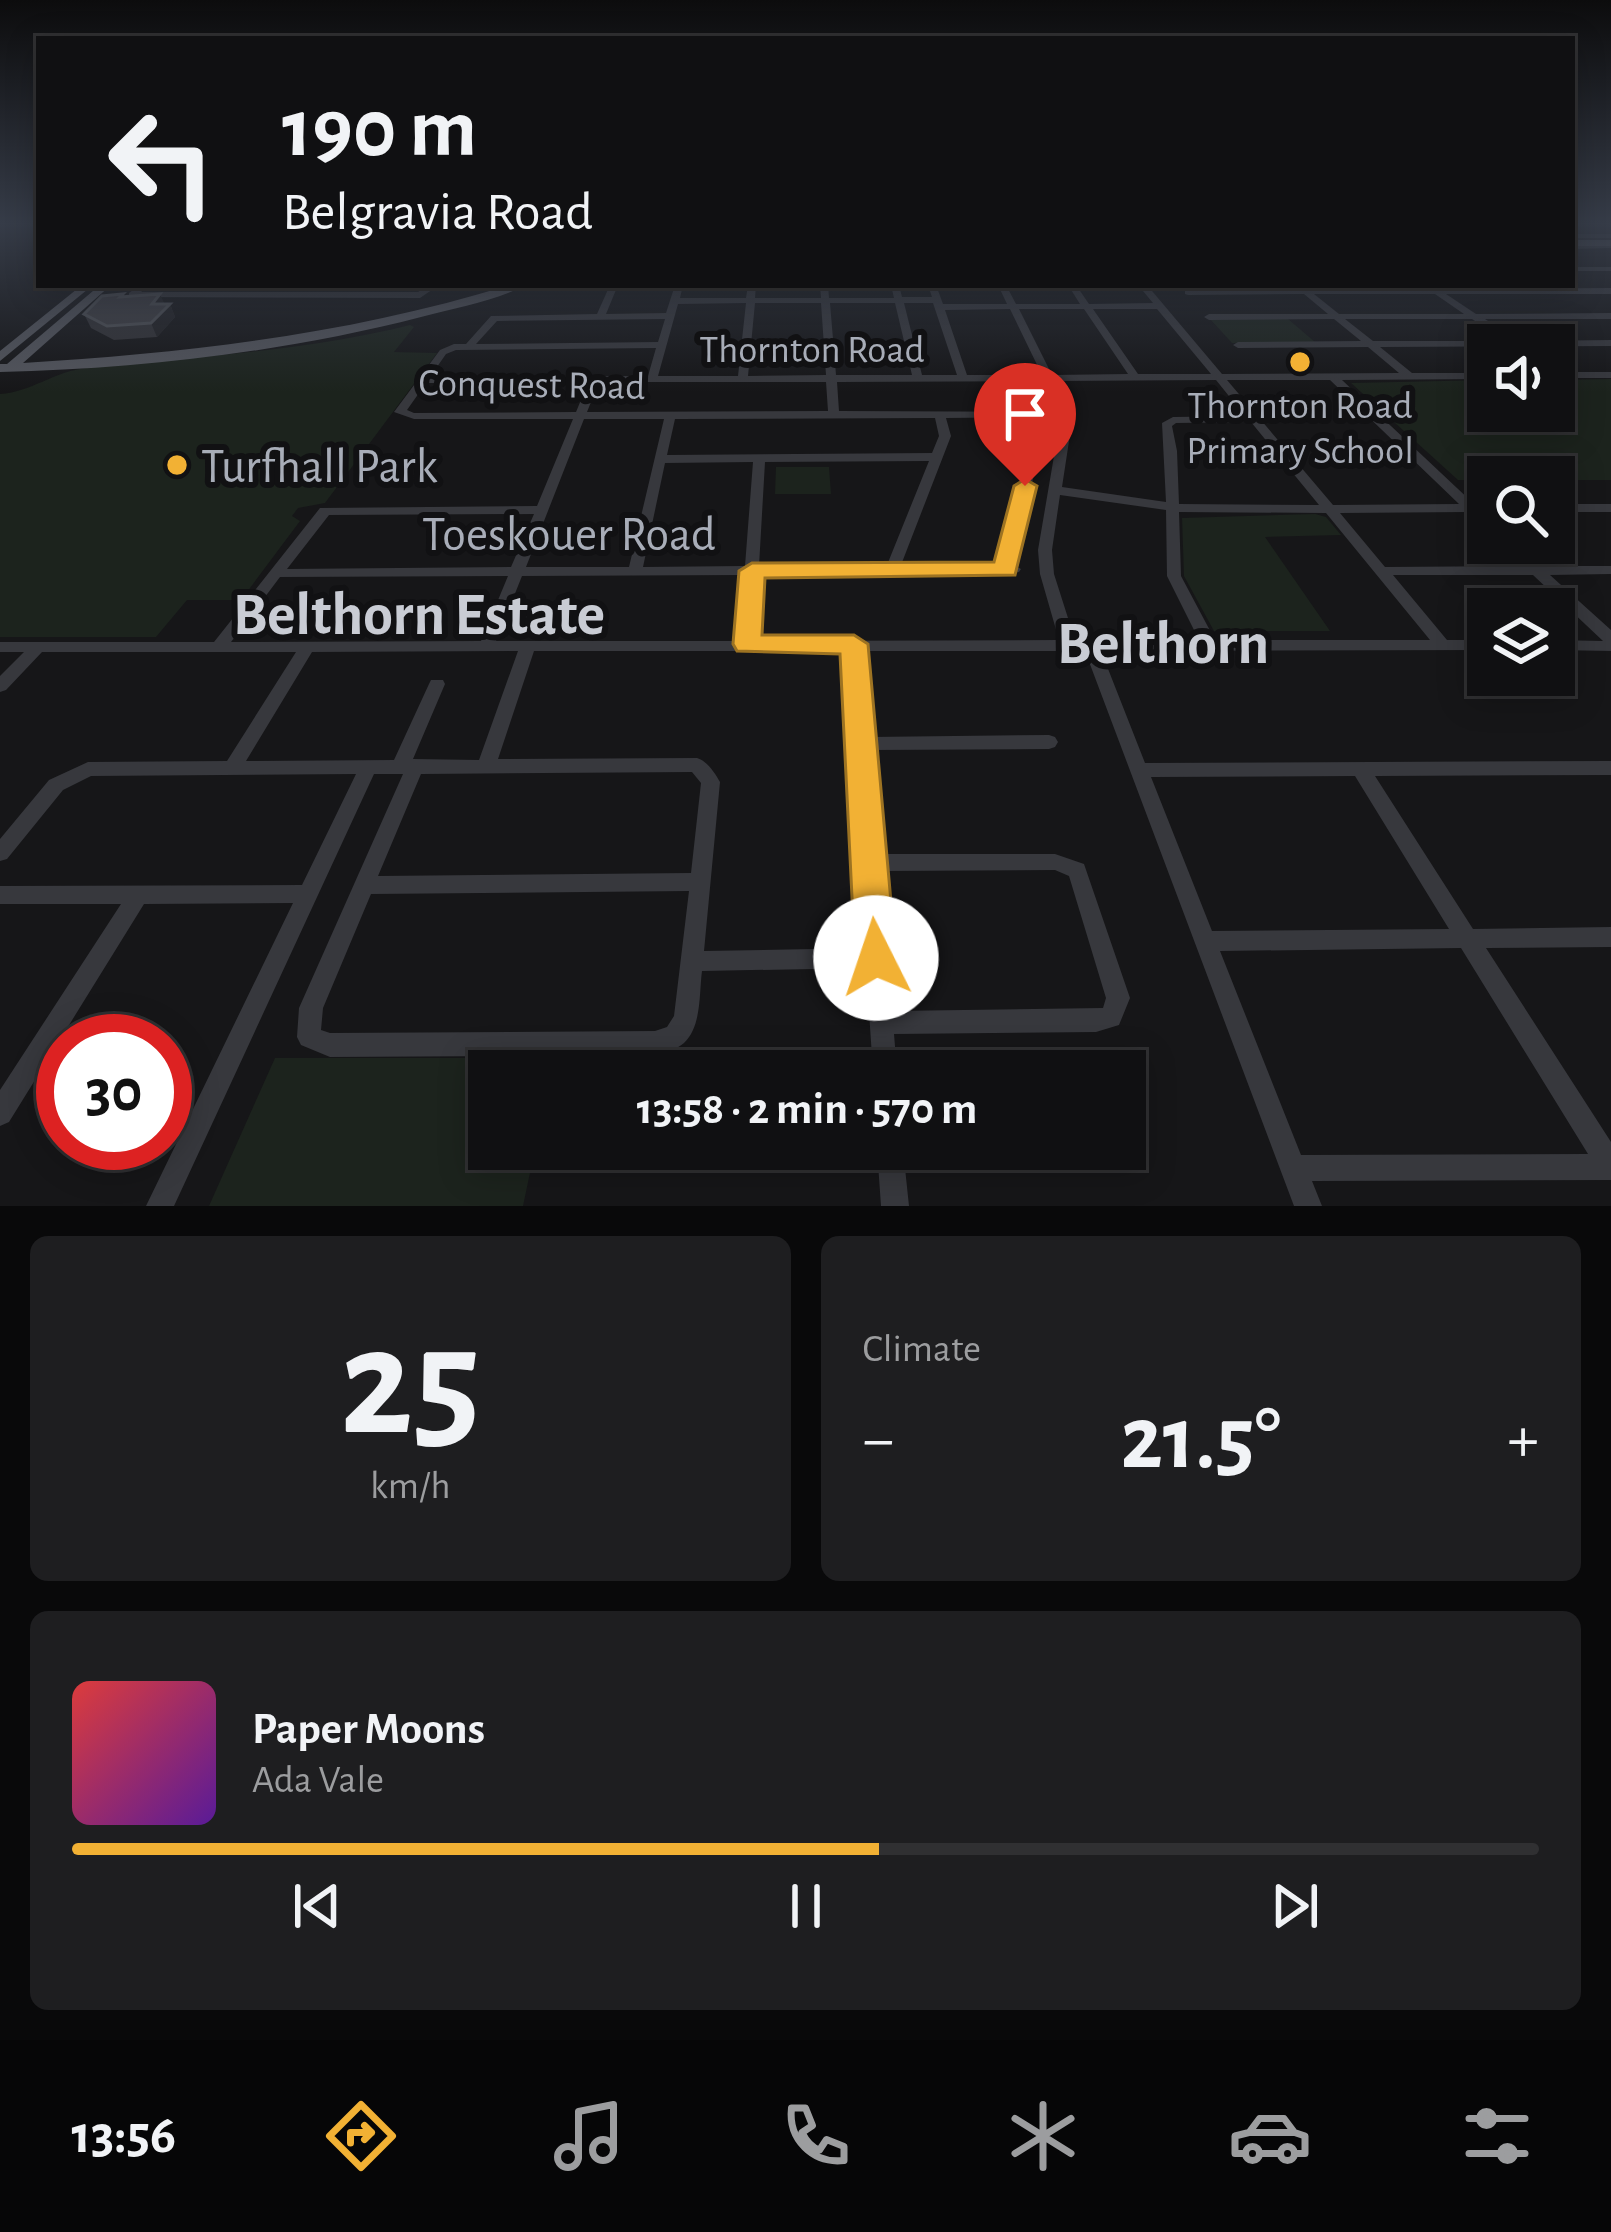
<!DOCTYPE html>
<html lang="en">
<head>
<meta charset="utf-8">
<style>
  body { margin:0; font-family:"Alegreya Sans",sans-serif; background:#1e1e20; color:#f1f3f6; height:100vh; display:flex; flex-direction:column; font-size:45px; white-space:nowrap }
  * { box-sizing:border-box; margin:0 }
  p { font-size:39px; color:#9c9d9f }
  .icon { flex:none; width:66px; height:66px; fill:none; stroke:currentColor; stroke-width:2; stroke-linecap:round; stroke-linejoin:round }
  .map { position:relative; height:1206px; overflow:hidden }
  .side { display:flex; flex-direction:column; gap:30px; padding:30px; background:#09090a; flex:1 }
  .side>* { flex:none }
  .guide { position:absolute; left:36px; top:36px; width:1539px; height:252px; border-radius:0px; box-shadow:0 6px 30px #0003,0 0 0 3px #303032; background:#101012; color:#f1f3f6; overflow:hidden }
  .buttons { position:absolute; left:1467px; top:324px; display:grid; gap:24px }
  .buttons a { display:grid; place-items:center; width:108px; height:108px; border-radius:0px; background:#101012; box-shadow:0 6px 30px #0003,0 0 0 3px #303032; font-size:60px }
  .speed { position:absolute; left:36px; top:1014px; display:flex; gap:24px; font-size:60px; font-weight:700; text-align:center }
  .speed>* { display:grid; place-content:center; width:156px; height:156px; border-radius:50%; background:#101012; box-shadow:0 6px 30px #0003,0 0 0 3px #303032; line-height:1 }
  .speed .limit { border:18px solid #d22; background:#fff; color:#111 }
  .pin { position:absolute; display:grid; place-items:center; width:102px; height:102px; color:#fff; margin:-123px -51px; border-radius:50% 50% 50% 0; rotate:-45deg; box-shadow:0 0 12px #0007 }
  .pin .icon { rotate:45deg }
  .me { position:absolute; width:132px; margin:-66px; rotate:356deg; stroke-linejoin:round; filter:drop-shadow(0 0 9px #0008) }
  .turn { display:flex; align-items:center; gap:42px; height:252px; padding:0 48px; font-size:54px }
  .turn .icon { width:156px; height:156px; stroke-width:2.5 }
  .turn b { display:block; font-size:84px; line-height:102px }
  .big { font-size:90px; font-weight:600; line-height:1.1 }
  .side .tile { flex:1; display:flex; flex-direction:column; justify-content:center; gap:18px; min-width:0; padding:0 42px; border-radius:18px; background:#1e1e20 }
  .side .dial { align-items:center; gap:0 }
  .dial b { font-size:156px; line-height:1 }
  .song { display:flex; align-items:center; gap:36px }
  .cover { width:144px; height:144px; border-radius:18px; background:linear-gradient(135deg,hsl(0 70% 55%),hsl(270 70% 35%)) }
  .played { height:12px; border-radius:6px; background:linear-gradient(90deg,#f2b134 55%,#303032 55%) }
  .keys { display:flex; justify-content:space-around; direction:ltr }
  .heat { display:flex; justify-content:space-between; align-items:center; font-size:66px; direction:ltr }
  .side .tiles { flex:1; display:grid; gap:30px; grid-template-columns:1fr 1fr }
  .tile:last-child { grid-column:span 2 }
  .trip { position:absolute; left:468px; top:1050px; width:678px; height:120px; border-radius:0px; background:#101012; box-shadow:0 6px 30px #0003,0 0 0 3px #303032; font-weight:600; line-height:120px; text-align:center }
  .menu { display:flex; height:192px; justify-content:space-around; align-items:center; background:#060607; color:#9c9d9f }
  .menu .icon { width:84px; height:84px }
  .menu .selected { color:#f2b134 }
  .menu b { font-size:54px; color:#f1f3f6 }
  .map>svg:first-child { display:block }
  .green { fill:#1c231d }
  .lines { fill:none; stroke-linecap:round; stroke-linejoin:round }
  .minor { fill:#37383d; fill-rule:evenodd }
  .major { fill:#53555c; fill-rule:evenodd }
  .wall { fill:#323236 }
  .shaded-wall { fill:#212124 }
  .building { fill:#3f3f44; stroke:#4f5156; stroke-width:3 }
  .route { fill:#f2b134; stroke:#9d7322; stroke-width:3 }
  .poi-dot { fill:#f2b134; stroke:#111113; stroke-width:4.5 }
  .labels { text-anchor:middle; stroke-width:12; stroke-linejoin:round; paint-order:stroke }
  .far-street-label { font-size:39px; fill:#a8adb8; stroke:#111113 }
  .far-poi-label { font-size:39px; fill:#a8adb8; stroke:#111113 }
  .poi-label { font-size:48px; fill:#a8adb8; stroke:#111113; text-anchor:start }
  .street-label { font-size:48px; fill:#a8adb8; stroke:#111113 }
  .district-label { font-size:60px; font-weight:bold; fill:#c9ccd4; stroke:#111113 }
</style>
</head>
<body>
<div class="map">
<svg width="1611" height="1206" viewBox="0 0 1611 1206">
  <rect width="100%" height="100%" fill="#161618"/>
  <path class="green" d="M1210 319H1288L1315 342 1232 343Z
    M410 325 414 327 394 352 437 353 325 503 298 508 292 516 300 521 241 600H187L156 637H0V394C32 392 54 371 87 368 196 356 302 352 410 325Z
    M1611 379V480H1458L1351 383 1488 380V411H1554V380Z
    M776 467H829L831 494H775Z
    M1315 514 1326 517 1341 535 1265 537 1330 631H1214L1184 576 1182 518Z
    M275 1058H554L551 1071H489V1149H535L523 1206H209Z"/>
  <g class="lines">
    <path class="minor" d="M1572 234H1611V238H1572Z
      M1611 244V248L1572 249V245Z
      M1572 267H1611V271H1572Z
      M140 285H149L141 292H418L429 285H439L420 298 129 297V293Z
      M610 285H618L606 314 666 313 675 285H683L680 298H746L748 285H756L755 298H821L820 285H828L829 298H894L891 285H899L902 297H932L928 285H936L943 304H1007L998 285H1006L1016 304H1080L1068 285H1076L1089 304 1153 303 1138 285H1147L1222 374 1399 373 1368 347 1238 348 1233 345 1238 342 1361 341 1334 319 1209 320 1204 317 1209 314H1328L1304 294 1188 295 1185 294V290L1611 288V294H1446L1476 314 1611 313V319H1485L1518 341 1611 340V346L1380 347 1412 373H1488V379L1342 380 1474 504H1488V512H1482L1488 518V529L1483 528 1467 512 1340 513 1385 567 1524 566 1500 543H1515L1540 566H1611V574L1550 575 1611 630V651L1554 650V640L1603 641 1533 575H1393L1447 640H1488V650L1101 651 1145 763 1611 761V775L1375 776 1473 929 1611 927V947L1486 948 1611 1142V1180L1312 1181 1322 1206H1294L1085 651H863L870 737 1049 735 1055 737 1058 742 1055 747 1049 749 871 750 879 854H1055L1084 864 1130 998 1119 1025 1096 1032 894 1034 897 1071H873L866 968 702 971C699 993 702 1026 684 1043 678 1049 664 1052 655 1055L330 1057 301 1045 297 1037 299 1008 403 774H374L174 1206H146L293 903 144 904 9 1122 0 1126V1090L121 904H0V886L302 885 356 774 91 776 63 790 7 859 0 861V839L49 780 88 762 227 761 296 652H42L6 690 0 692V676L24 652H0V642H214L320 508 537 506 573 419H414L394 412 440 350 454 344H466L491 316 597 314ZM1314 294H1435L1464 314H1339ZM746 303 738 376H658L678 304ZM755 303H821L826 375 748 376ZM830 303H895L912 375H836ZM904 303H933L957 375H922ZM1010 309 1042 375H967L945 310ZM1019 309H1084L1128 374 1052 375ZM1093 309H1157L1211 374H1138ZM665 319 658 342 476 344 497 321ZM1345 319H1472L1505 341H1373ZM656 348 648 376 430 377 446 354 456 350ZM1216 380 1245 416 1173 417 1162 423 1166 502 1062 487 1073 415 1055 381ZM1227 380H1330L1459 504 1333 505ZM1045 381 1061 415 1038 550 1040 574 1059 640 755 641 759 575 1005 574 1019 572 1021 569 1013 565 1046 423 1044 417 1055 416V412L839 411 837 382ZM599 382H826L828 411 587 412ZM426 383H588L576 412 414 413 407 410ZM1033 417 1034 423 999 565H901L951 436 946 418ZM935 418 939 436 932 453 667 455 675 419ZM584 419H664L629 567H526ZM1251 422 1319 505 1179 504 1177 451 1172 426 1176 423ZM929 461 887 565 759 566 765 462ZM753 462 745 566 643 567 665 463ZM1060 495 1166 510 1167 576 1199 640H1075L1054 574 1052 550ZM1179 512 1326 513 1430 640H1215L1181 576ZM534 514 511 567 287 569 329 515ZM744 575 739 641H496L522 576ZM508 576 481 641 231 642 280 577ZM518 651 479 760 413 759 445 684 443 680H431L429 684 394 760 246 761 312 652ZM534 651H847L865 948 704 951 720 782C715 773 707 761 697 758L498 759ZM692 772 701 783 691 873 378 876 421 774ZM1355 776 1449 929 1212 931 1151 777ZM1055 870 1069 876 1106 998 1103 1008 892 1011 881 871ZM689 891 674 1016 667 1027 655 1031 330 1033 321 1030 323 1008 371 894ZM1461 948 1588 1154 1301 1155 1220 951Z
      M1554 372H1611V378H1554Z
      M1554 504H1611V512H1554Z
      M877 1149H903L909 1206H881Z"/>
    <path class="major" d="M1572 240H1611V246H1572Z
      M82 285H93L0 361V351Z
      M100 285H111L23 363C189 353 351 334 510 285H526C495 301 455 308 421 317 285 352 140 369 0 372V364H7Z"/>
  </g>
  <path class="wall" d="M124 297 170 304 175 317 157 337 114 340 91 328 84 314Z"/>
  <path class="shaded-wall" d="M160 294 166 307 170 304 175 317 157 337 151 323 152 304Z"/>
  <path class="building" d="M123 294 120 297 160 294 152 304H170L151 323 107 326 84 314 102 296Z"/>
  <linearGradient id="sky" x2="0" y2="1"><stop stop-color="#0c0c0d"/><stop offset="0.57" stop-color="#363c48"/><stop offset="1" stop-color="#363c48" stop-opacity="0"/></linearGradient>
  <rect width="1611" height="392" fill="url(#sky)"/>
  <path class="route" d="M1025 479 1037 486 1015 575 765 578 762 635H854L868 644 896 958 890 971 876 977 861 971 855 958 840 654 737 651 733 644 739 571 752 563 994 562 1014 486Z"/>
  <g class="poi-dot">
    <circle cx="1300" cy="362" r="12"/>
    <circle cx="177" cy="465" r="12"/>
  </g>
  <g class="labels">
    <g class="far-street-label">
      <text x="812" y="362">Thornton Road</text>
      <text transform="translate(532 383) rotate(1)" y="14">Conquest Road</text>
    </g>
    <g class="far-poi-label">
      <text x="1300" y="418">Thornton Road<tspan x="1300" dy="45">Primary School</tspan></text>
    </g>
    <g class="poi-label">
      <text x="201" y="482">Turfhall Park</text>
    </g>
    <g class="street-label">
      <text x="569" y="550">Toeskouer Road</text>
    </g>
    <g class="district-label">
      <text x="419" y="634">Belthorn Estate</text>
      <text x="1163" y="663">Belthorn</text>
    </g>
  </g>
</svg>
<div class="buttons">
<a><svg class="icon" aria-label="sound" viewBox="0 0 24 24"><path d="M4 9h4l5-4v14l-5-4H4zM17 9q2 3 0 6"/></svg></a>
<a><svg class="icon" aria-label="search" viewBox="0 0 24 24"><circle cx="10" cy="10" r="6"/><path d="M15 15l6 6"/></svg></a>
<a><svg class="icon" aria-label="layers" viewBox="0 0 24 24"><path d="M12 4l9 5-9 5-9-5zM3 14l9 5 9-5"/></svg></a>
</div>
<div class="speed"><div class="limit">30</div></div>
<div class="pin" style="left:1025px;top:486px;background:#d93025"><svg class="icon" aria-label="arrive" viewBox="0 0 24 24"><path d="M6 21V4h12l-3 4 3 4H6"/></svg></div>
<svg class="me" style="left:876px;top:958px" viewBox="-20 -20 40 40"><circle r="19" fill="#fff"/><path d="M0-13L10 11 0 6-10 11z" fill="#f2b134"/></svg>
<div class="trip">13:58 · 2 min · 570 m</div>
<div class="guide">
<div class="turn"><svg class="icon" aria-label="left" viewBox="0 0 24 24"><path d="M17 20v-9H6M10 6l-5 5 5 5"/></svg><div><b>190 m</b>Belgravia Road</div></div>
</div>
</div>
<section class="side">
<div class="tiles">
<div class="tile dial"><b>25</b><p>km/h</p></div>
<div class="tile"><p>Climate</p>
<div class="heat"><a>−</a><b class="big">21.5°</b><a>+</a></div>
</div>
<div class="tile">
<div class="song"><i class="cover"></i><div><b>Paper Moons</b><p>Ada Vale</p></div></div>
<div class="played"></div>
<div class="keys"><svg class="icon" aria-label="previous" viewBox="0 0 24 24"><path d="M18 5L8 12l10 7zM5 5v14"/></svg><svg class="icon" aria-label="pause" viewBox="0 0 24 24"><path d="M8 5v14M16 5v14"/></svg><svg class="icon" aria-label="next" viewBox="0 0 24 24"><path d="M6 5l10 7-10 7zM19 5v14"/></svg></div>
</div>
</div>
</section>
<nav class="menu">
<b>13:56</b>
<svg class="icon selected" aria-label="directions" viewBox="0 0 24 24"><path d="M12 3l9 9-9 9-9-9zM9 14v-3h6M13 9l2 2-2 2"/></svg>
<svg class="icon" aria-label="music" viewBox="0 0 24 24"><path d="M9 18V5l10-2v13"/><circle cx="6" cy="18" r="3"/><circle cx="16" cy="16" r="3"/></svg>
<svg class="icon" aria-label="phone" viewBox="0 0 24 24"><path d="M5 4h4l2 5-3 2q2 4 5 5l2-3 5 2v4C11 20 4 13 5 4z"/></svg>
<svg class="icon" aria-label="climate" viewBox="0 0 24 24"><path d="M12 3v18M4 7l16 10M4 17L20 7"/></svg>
<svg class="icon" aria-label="car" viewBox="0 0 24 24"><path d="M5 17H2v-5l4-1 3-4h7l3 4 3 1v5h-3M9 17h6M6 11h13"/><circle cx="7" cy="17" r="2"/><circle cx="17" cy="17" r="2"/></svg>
<svg class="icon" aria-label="filters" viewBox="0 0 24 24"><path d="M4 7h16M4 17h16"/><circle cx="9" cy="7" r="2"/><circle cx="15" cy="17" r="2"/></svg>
</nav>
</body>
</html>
